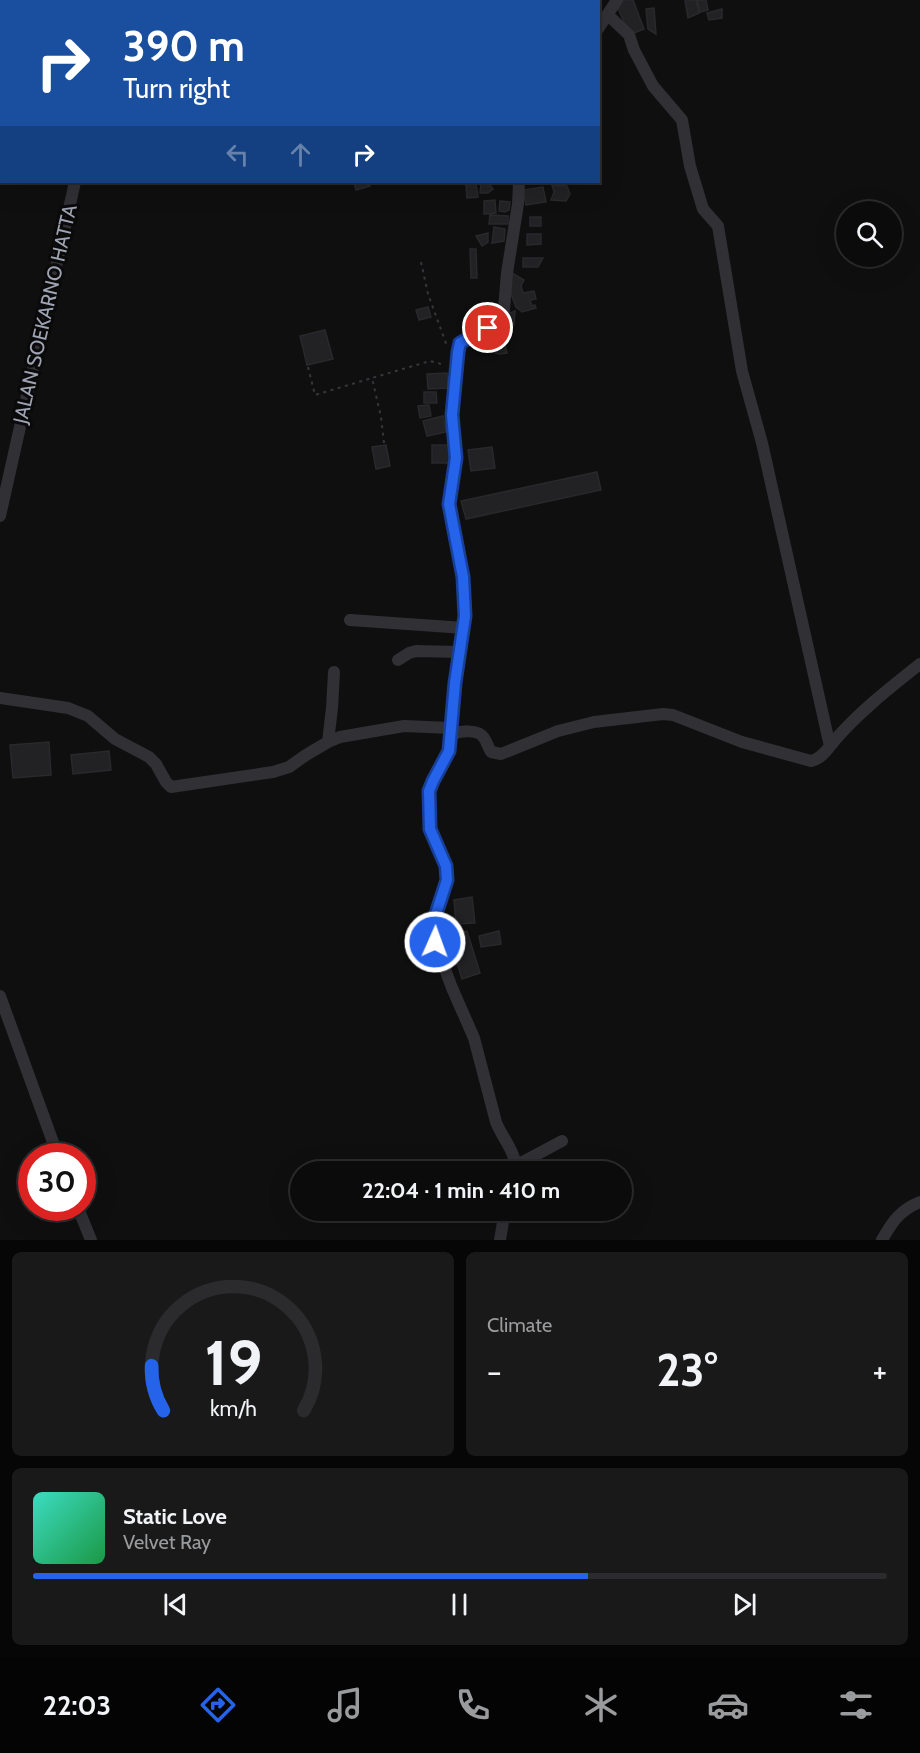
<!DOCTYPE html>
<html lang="en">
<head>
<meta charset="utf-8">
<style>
  body { margin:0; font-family:Cabin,sans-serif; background:#19191a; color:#f1f3f6; height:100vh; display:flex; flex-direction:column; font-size:22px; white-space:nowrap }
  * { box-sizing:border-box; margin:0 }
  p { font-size:20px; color:#9a9b9d }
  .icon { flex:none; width:33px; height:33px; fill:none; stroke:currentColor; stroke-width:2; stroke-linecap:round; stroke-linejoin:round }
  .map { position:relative; height:1240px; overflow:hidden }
  .side { display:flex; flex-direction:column; gap:12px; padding:12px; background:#060607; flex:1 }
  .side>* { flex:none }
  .guide { position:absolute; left:0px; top:0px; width:600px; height:183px; box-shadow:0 6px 24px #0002,0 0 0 2px #2b2b2d; background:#1a4fa0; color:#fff; overflow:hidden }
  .fabs { position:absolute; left:836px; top:201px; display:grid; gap:12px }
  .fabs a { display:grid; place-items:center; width:66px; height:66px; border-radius:50%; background:#0b0b0c; box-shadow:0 6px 24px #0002,0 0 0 2px #2b2b2d; font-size:30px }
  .speed { position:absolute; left:18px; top:1143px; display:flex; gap:12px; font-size:30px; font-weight:700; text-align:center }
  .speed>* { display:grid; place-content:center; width:78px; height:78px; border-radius:50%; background:#0b0b0c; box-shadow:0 6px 24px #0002,0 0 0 2px #2b2b2d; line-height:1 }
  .speed .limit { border:9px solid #d22; background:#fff; color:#111 }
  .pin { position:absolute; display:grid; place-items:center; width:51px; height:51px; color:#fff; margin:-26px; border:3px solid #fff; border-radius:50%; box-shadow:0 2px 6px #0007 }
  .me { position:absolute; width:66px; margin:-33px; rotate:2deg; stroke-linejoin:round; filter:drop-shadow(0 0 4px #0008) }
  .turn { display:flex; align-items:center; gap:21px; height:126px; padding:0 24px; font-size:27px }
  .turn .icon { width:78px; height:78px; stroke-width:2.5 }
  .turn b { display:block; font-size:42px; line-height:51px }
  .lanes { display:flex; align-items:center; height:57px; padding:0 24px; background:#0003; justify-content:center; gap:30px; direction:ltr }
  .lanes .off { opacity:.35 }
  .big { font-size:45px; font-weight:800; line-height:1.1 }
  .side .tile { flex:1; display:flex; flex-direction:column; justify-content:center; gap:9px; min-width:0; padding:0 21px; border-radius:9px; background:#19191a }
  .side .dial { align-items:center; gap:0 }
  .dial svg { height:156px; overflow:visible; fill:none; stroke:#2b2b2d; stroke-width:7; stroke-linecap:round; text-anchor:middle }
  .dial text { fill:#f1f3f6; stroke:none }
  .song { display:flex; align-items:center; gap:18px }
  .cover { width:72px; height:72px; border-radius:9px; background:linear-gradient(135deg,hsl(170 70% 55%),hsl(140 70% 35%)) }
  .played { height:6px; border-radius:3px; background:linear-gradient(90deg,#2563eb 65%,#2b2b2d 65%) }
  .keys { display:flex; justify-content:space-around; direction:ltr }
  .heat { display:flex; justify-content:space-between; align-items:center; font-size:33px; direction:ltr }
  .side .tiles { flex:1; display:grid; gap:12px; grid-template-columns:1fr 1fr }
  .tile:last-child { grid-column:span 2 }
  .trip { position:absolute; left:290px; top:1161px; width:342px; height:60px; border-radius:30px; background:#0b0b0c; box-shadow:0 6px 24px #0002,0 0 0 2px #2b2b2d; font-weight:800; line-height:60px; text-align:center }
  .menu { display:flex; height:96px; justify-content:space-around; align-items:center; background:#040405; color:#9a9b9d }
  .menu .icon { width:42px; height:42px }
  .menu .on { color:#2563eb }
  .menu b { font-size:27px; color:#f1f3f6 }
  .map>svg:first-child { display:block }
  .building { fill:#222224; stroke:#29292c; stroke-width:1.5 }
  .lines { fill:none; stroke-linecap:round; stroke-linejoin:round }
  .path { stroke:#36373c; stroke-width:2; stroke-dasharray:3 4.5; stroke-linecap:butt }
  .minor { stroke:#303035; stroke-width:12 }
  .route-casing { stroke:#184099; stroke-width:15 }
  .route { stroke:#2563eb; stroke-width:10 }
  .labels { text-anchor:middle; stroke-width:6; stroke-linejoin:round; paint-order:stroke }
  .street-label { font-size:20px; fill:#9fa4b2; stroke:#0a0a0b }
</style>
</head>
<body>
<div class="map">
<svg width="920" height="1240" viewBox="0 0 920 1240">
  <rect width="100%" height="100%" fill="#0f0f10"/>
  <path class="building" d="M623 0H633L644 29 629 35 616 3Z
    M685 0H696L699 13 688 18Z
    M697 0H706L708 10 700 12Z
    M654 8 656 34 648 29 646 9Z
    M722 9V18L709 20 707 13Z
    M354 182H368L370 186 356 190Z
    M476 184 478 197 467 198 466 185Z
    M481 184 490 185 493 189 488 193H480Z
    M552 185 567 186 570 194 566 201 551 200 554 192Z
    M543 187 546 202 526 205 523 190Z
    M495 200 496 213 484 214V201Z
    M500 201 510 202 509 210 505 212 499 211Z
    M490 215 508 216V224H489Z
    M530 217H541V226H530Z
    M494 227 505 229 504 241 492 243Z
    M488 233V242L482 246 476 236Z
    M527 234H541V244L527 245Z
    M470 249H476L477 278H471Z
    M523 258H543L538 267H523Z
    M512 273 524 280 521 286 523 293 534 291 536 299 530 300 532 306 535 305 536 308 522 312 516 307 511 294Z
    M428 307 431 317 419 320 416 310Z
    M515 311 514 325 505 331 497 329 505 315Z
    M325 330 333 359 307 365 300 336Z
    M504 340 507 353 500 354 495 353 493 343Z
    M447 373 448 388 428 389 427 374Z
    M424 392H436L437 403H424Z
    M429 405 431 416 420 418 418 406Z
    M443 416 446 432 427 436 423 421Z
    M386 445 390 466 376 469 372 447Z
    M432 445H452V463H432Z
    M492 447 495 468 471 471 468 450Z
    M597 472 601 490 466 519 461 501Z
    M49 742 51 775 13 778 10 745Z
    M109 751 111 770 73 774 71 755Z
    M472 897 475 923 456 924 454 900Z
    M467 931 480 973 462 979 449 937Z
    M499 931 501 944 481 947 479 936Z"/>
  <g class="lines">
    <path class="path" d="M358 0V2
      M421 262 428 294 447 346
      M308 367 315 395 372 378
      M384 443 381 417 372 378 430 361 445 365"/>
    <path class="minor" d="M115 2 116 0
      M608 15 629 35 634 50 653 86 682 120 690 166 703 209 718 226 742 371 762 443 829 742 833 743
      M598 29 617 0
      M0 516 75 182
      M350 620 464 628
      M398 660 409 653 416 651 459 652
      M0 698 68 708 88 716 115 739 149 757 156 764 166 782 171 787 273 772 289 767 306 755 328 742 340 737 404 726 451 728
      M451 736C458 730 479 729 484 738 487 742 488 747 491 752L501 754 558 731 594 722 663 714 673 715 742 742 811 761C822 759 829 747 835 740 860 711 891 687 920 664
      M328 742 332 708 334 672
      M0 996 58 1156
      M517 1165 562 1141
      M516 1172C517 1153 502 1138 496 1122L474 1038 452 988 435 942 433 931 434 920 447 880 445 866 430 829 429 791 433 781 449 751 451 743 455 683 465 616 463 577 449 504 456 458 452 415 457 352 460 343 503 321 507 273 518 204 519 182
      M78 1208 91 1240
      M500 1240 505 1210
      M882 1240C892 1222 900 1210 920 1202"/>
  </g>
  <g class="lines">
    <defs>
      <path id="route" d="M435 942 433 931 434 920 447 880 446 866 430 829 429 791 433 781 449 751 455 683 465 616 463 577 449 504 456 458 452 415 458 352 460 343 488 328"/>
    </defs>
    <use href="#route" class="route-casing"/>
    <use href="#route" class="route"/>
  </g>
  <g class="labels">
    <g class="street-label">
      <text transform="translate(45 314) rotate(-77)" y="7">JALAN SOEKARNO HATTA</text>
    </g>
  </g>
</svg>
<div class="fabs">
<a><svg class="icon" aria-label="search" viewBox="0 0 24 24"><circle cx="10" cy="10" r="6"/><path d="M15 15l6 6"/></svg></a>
</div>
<div class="speed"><div class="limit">30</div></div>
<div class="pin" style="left:488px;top:328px;background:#d93025"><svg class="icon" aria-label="arrive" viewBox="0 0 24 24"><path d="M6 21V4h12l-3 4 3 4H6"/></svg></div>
<svg class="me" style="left:435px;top:942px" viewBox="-20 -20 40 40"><circle r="17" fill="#2563eb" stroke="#fff" stroke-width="3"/><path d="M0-11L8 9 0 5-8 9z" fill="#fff"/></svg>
<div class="trip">22:04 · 1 min · 410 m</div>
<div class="guide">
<div class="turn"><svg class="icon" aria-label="right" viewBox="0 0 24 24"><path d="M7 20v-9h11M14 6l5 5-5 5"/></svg><div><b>390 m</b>Turn right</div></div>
<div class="lanes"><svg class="icon off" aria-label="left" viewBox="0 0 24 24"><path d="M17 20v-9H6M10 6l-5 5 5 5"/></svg><svg class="icon off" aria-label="ahead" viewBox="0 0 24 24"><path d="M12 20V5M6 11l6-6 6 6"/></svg><svg class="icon" aria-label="right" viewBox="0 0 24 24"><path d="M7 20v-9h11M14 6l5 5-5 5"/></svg></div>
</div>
</div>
<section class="side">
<div class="tiles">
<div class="tile dial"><svg viewBox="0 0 100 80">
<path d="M14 69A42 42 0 1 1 86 69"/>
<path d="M14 69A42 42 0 0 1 8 46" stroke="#2563eb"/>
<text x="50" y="56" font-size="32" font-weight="700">19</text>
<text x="50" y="72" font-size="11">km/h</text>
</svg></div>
<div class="tile"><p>Climate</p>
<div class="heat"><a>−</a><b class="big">23°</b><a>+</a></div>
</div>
<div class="tile">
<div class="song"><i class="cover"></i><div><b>Static Love</b><p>Velvet Ray</p></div></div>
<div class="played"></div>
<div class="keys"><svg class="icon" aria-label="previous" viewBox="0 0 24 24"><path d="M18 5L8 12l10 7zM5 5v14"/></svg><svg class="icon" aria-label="pause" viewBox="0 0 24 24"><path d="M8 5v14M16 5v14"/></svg><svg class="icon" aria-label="next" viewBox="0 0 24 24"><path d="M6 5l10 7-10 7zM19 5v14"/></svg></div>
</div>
</div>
</section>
<nav class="menu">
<b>22:03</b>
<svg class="icon on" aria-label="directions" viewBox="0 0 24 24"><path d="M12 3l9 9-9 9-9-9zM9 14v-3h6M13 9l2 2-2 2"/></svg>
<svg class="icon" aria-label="music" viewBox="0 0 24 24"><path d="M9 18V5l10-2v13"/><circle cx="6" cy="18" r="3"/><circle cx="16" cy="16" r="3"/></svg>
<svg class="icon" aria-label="phone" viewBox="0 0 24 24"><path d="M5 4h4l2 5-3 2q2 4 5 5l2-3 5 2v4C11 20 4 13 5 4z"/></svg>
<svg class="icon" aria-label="climate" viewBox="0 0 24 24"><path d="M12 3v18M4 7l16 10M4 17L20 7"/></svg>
<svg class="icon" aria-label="car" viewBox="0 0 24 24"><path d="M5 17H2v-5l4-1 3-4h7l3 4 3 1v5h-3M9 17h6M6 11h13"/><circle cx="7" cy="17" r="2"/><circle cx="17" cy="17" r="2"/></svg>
<svg class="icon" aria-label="filters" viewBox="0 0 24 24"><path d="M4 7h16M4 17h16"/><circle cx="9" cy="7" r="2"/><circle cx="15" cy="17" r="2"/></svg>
</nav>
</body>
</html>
